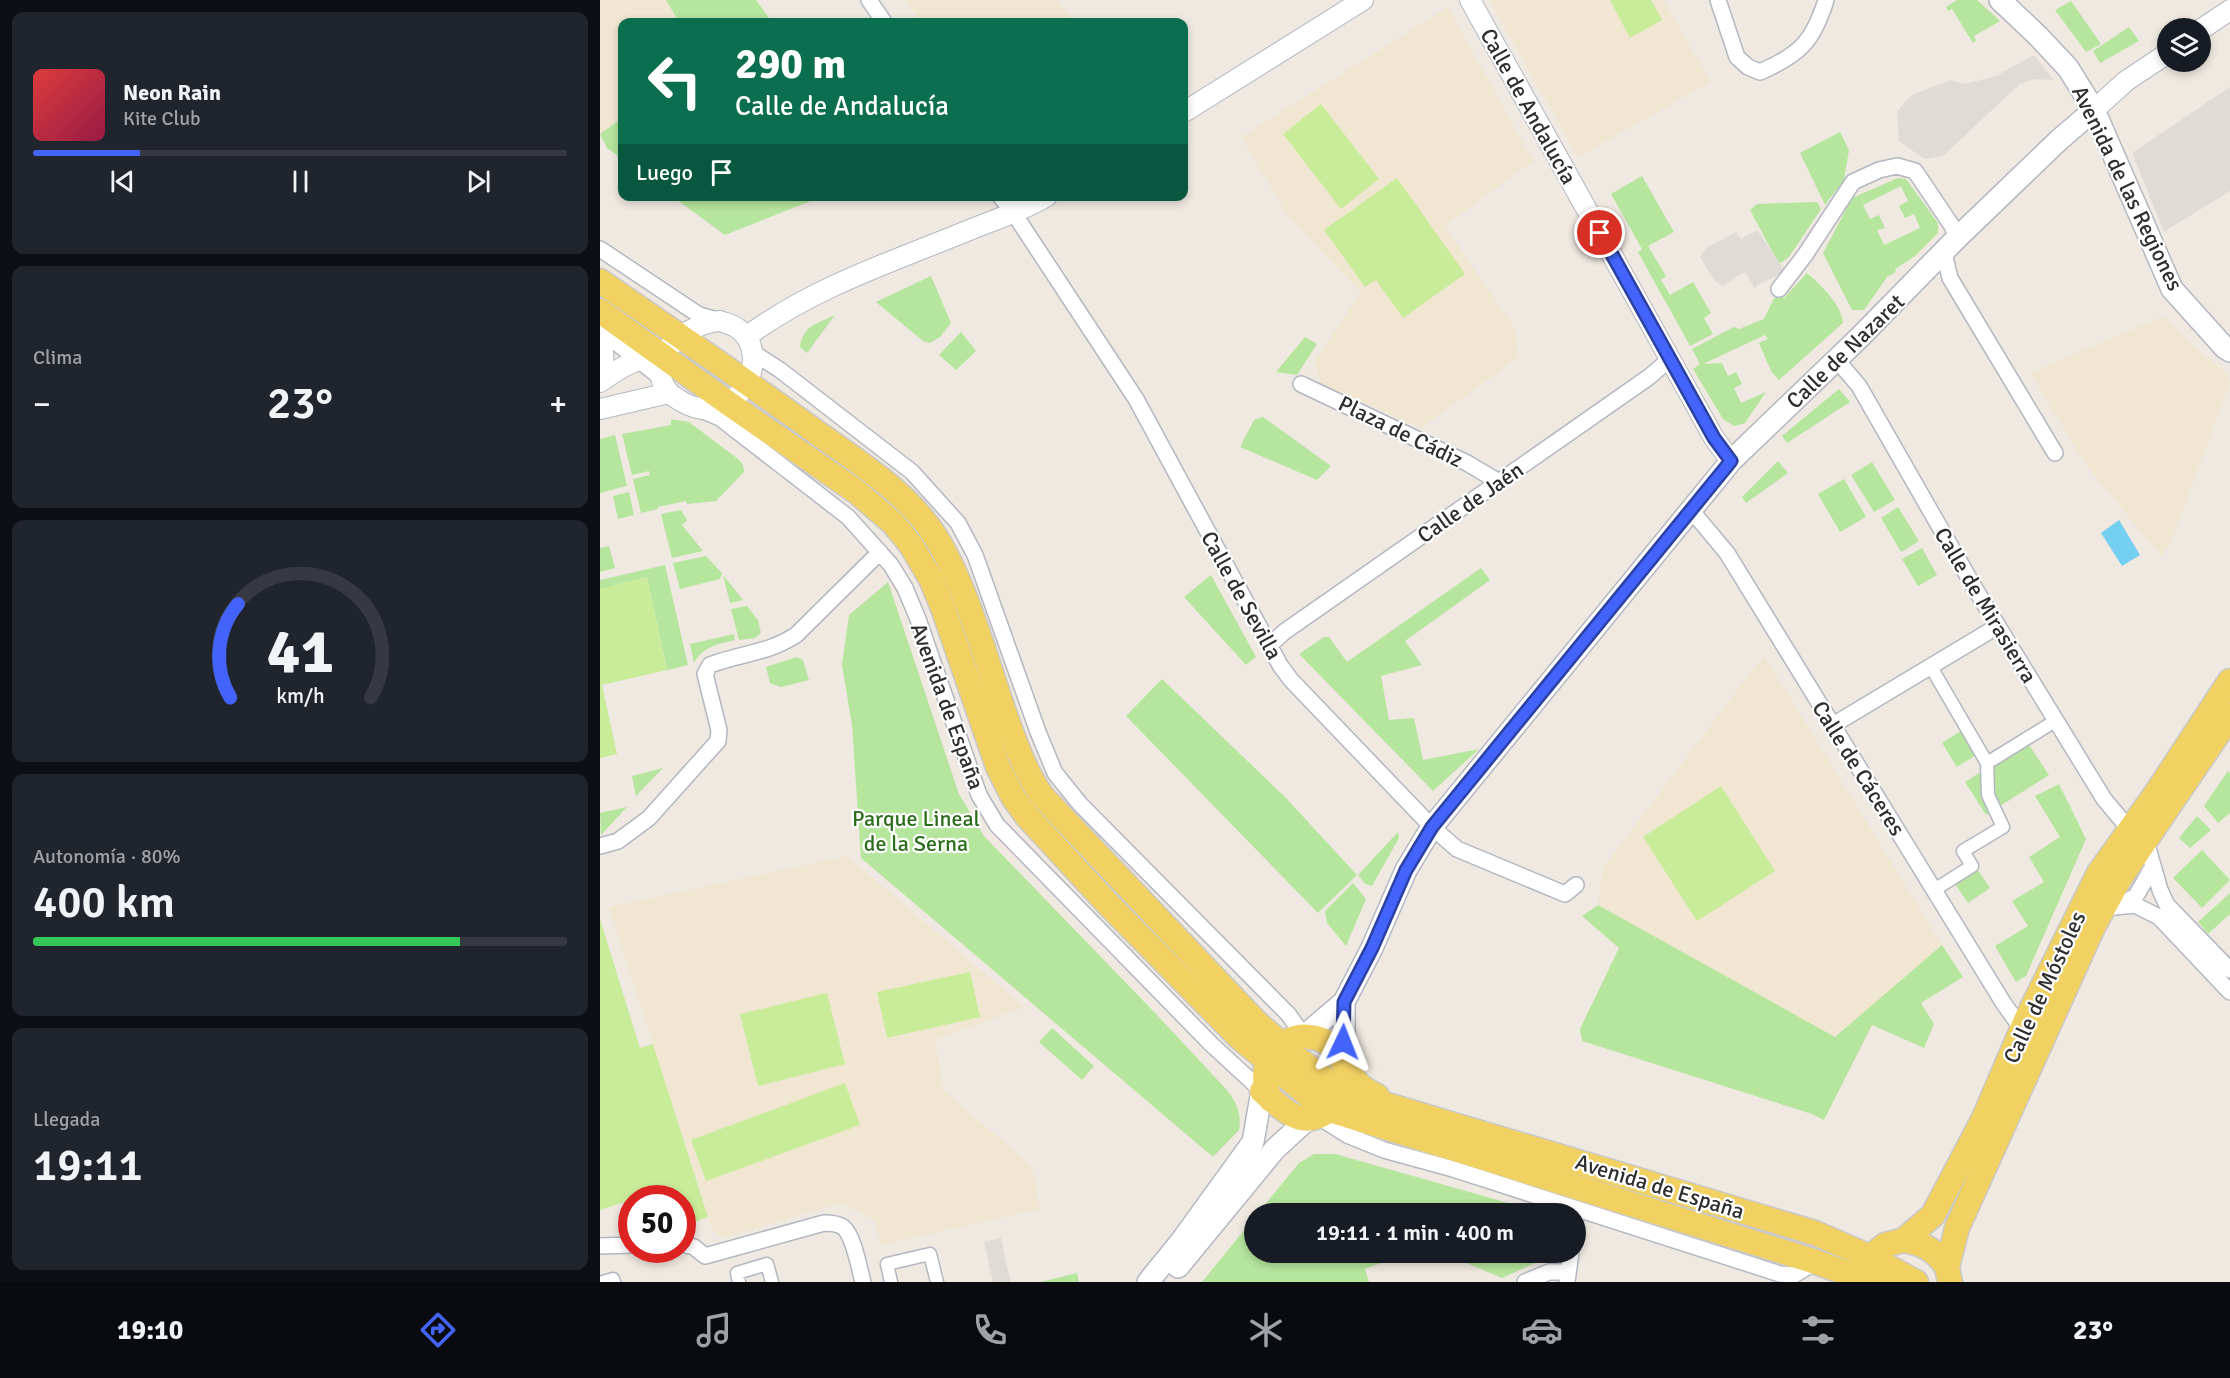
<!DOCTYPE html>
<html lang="es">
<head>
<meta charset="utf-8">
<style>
  body { margin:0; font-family:Signika,sans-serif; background:#20242c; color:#f1f3f6; height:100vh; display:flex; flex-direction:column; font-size:22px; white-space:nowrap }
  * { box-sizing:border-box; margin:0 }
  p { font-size:20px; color:#9ea1a6 }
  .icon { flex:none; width:33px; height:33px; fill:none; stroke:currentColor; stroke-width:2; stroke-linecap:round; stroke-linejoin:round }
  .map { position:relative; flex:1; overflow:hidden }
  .panel { display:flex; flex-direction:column; gap:12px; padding:12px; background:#0d0f14; width:600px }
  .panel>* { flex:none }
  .hud { position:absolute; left:18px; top:18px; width:570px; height:183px; border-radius:12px; box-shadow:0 3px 9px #0003; background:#0b6e4f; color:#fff; overflow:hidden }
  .tools { position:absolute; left:1557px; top:18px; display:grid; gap:12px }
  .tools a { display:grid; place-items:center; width:54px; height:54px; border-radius:50%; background:#171b24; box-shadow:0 3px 9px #0003; font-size:30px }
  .speed { position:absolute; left:18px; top:1185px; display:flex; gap:12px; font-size:30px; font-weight:700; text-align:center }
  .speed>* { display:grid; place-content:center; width:78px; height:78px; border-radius:50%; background:#171b24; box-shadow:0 3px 9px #0003; line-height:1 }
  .speed .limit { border:9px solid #d22; background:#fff; color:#111 }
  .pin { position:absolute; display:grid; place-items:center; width:51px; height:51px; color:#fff; margin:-26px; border:3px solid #fff; border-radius:50%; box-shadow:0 2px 6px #0007 }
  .me { position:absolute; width:66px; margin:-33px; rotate:2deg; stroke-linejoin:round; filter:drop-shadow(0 0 4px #0008) }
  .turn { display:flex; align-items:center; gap:21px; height:126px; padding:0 18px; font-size:27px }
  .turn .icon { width:78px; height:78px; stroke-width:2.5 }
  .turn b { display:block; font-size:42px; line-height:51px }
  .then { display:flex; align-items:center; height:57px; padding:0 18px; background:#0003; gap:12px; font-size:22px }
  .big { font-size:45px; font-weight:600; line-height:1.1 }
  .panel .card { flex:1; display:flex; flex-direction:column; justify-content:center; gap:9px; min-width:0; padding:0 21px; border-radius:12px; background:#20242c }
  .panel .dial { align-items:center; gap:0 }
  .dial svg { height:156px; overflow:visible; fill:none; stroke:#363941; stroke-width:7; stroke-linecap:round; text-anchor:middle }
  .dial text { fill:#f1f3f6; stroke:none }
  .song { display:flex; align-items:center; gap:18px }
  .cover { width:72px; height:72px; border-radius:9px; background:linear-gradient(135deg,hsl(0 70% 55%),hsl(340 70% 35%)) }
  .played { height:6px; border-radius:3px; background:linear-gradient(90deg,#4264fb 20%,#363941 20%) }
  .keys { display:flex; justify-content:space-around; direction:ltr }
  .heat { display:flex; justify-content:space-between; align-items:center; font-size:33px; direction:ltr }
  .charge { height:9px; border-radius:4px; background:linear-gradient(90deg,#34c759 80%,#363941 0) }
  .trip { position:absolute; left:644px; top:1203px; width:342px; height:60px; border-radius:30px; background:#171b24; box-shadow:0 3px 9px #0003; font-weight:600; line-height:60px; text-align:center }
  .tabs { display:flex; height:96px; justify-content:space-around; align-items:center; background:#090b0e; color:#9ea1a6 }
  .tabs .icon { width:42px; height:42px }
  .tabs .active { color:#4264fb }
  .tabs b { font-size:27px; color:#f1f3f6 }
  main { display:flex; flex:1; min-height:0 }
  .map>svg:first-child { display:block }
  .education { fill:#f0e6d1 }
  .green { fill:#b6e59e; fill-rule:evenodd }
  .pitch { fill:#c9ec9a }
  .plaza { fill:#dfdcd8 }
  .water { fill:#75cff0 }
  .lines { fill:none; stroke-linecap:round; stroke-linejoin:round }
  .pedestrian-casing { stroke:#b4b7c1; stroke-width:15 }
  .minor-casing { stroke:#b4b7c1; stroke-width:18 }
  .tertiary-casing { stroke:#b4b7c1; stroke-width:22 }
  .secondary-casing { stroke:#b4b7c1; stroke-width:24 }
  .primary-casing { stroke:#c9c9c9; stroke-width:27 }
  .pedestrian { stroke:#fff; stroke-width:12 }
  .minor { stroke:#fff; stroke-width:15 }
  .tertiary { stroke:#fff; stroke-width:20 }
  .secondary { stroke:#fff; stroke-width:21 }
  .primary { stroke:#f2d163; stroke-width:24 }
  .route-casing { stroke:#2b41a3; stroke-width:15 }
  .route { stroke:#4264fb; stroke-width:10 }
  .labels { text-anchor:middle; stroke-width:4.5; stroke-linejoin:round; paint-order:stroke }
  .street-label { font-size:22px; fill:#2e2e2e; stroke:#fff }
  .park-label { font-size:22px; fill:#2c6e1b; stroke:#fff }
</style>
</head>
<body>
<main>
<section class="panel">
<div class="card">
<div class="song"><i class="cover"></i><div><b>Neon Rain</b><p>Kite Club</p></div></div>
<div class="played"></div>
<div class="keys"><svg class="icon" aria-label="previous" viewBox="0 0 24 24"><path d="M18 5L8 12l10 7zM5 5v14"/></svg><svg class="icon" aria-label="pause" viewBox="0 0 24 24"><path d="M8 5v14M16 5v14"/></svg><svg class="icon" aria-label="next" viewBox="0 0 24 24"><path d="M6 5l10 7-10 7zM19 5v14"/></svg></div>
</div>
<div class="card"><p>Clima</p>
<div class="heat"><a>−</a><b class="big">23°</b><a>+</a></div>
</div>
<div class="card dial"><svg viewBox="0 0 100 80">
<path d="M14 69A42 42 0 1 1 86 69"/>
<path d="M14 69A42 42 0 0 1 18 21" stroke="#4264fb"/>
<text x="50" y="56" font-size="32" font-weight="700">41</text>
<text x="50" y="72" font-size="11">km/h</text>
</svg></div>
<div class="card"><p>Autonomía · 80%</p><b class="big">400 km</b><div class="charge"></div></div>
<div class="card"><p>Llegada</p><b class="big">19:11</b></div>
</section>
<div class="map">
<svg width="1630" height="1282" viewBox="0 0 1630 1282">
  <rect width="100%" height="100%" fill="#efe9e1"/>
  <path class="education" d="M0 0H66L79 22H22V117L0 134Z
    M305 0H458L474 22H320Z
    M889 0H1063L1111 82 978 157Z
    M848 7 933 161 845 226 915 329 919 357 821 428 721 384 715 361 761 292 690 219 641 137Z
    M1559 318H1566L1584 338 1627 374 1630 383 1571 542 1561 556 1486 465 1430 373Z
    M1164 655 1342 945 1235 1037 998 905 1003 868Z
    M247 856 424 1007 335 1040 344 1091 432 1166 440 1209 281 1245 274 1220 241 1203 127 1237 118 1235 113 1231 9 907Z"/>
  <path class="green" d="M66 0H156L172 22H79Z
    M1357 0H1377L1400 21 1374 36 1376 41 1373 43 1352 9 1348 11 1346 7Z
    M1471 1 1501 44 1486 52 1455 10Z
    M1529 27 1539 41 1500 63 1493 51Z
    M22 118V117V159L7 148 0 134Z
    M1240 132 1249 150 1244 180 1225 205 1200 153Z
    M1042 176 1074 232 1048 246 1066 276 1061 280 1070 295 1093 282 1111 313 1104 318 1113 334 1090 346 1038 252 1042 249 1011 194Z
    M1298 178 1306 179 1338 223V233L1315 256 1295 269 1296 272 1287 277 1264 310H1252L1223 253 1252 198ZM1301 186 1308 201 1299 206 1305 218 1314 214 1320 228 1284 245 1277 230 1285 228 1279 215 1270 219 1263 205Z
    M73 197H221L125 235Z
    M1217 202 1221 209 1189 257 1179 264 1150 210 1157 204Z
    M1207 273C1220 284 1242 305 1243 323L1179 380 1171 371 1159 343 1168 339 1165 335 1103 364 1122 363 1128 376 1136 372 1142 384 1134 388 1141 403 1166 392 1145 423 1134 426 1123 419 1093 369 1100 364 1092 349 1134 327 1139 329 1164 319 1174 298 1185 297Z
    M331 276 351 323 340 337 330 343 323 341 276 302Z
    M235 315 207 353 200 347C203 325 217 324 235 315Z
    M361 332 376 351 356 370 339 355Z
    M705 337 717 344 697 375 676 372Z
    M1239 389 1250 402 1187 443 1182 436Z
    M663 417 731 466 717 480 640 447 654 420Z
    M71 419 89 422 138 459 143 465 144 472 116 501 87 504 86 501 58 507V509L41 513 33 479 50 475 49 471 32 475 22 434 71 425Z
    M15 435 27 486 0 493V439Z
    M1178 461 1188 473 1146 503 1142 497Z
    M1272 462 1295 500 1274 512 1251 475Z
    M1244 479 1266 517 1240 532 1218 494Z
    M29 492 34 515 18 519 13 496Z
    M1298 507 1319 541 1301 552 1281 518Z
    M81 510 87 520 82 525 103 551 72 558 61 514Z
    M9 546 15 568 0 572V548Z
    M1322 548 1337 575 1318 586 1302 559Z
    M106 556 122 573 120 579 80 589 73 563Z
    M65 565 88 665 67 670 47 577 0 589V580Z
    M881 568 890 580 805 641 822 665 781 676 789 720 814 718 823 760 879 749 833 791 699 654 724 637H729L747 662Z
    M123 575 143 600 130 603Z
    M611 575 656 657 646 665 584 597Z
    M288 582 359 794 384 836 557 1015 626 1089C636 1101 642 1114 639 1130L613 1157 261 858 252 725 242 665 249 615Z
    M147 606 158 620 161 633 155 638 139 640 131 609Z
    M134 634 135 640C119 644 103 646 94 663L90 644Z
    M197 657 203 660 209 680 181 687 170 683 166 667Z
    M562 679 686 798 757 875 718 913 526 716Z
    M1364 729 1379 753 1357 767 1342 743Z
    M1427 742 1449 775 1386 815 1365 782Z
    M63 768 36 796 32 776Z
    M1628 771 1630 773V813L1618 823 1604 806Z
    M1459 784 1486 839 1426 976 1416 982 1395 946 1428 926 1412 901 1444 882 1429 857 1460 837 1435 796Z
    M27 807 1 835 0 813Z
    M1597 816 1611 830 1590 848 1579 838Z
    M798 832 799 838 772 886 765 884 758 875Z
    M1602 850 1630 880 1602 908 1573 878Z
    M1377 869 1390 888 1368 903 1355 884Z
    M753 883 766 899 746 946 727 923 725 911Z
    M1630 893V914L1608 934 1598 922Z
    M998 905 1235 1037 1342 945 1363 977 1321 1003 1334 1024 1324 1048 1272 1025 1224 1120 1212 1114 982 1041 980 1029 1019 948 982 916Z
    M452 1028 494 1066 482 1080 439 1042Z
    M714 1154H735L944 1213H658L699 1163Z
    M654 1218V1252L808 1253 765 1269 769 1282H602Z
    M843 1253H943L940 1261 902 1278Z
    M477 1273 479 1282H440Z"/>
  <path class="pitch" d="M1010 0H1051L1062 20 1030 38Z
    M721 104 779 179 741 209 683 134Z
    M797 178 865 274 803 318 776 280 765 287 724 230Z
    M47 577 67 670 2 685 17 754 0 758V589Z
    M1121 786 1175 871 1097 921 1043 837Z
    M0 919 40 1048 53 1044 108 1217 83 1226 82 1198H54L52 1193 0 1210Z
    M370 972 380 1017 287 1038 277 992Z
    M227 993 245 1064 158 1086 140 1014Z
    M245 1083 260 1125 106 1181 91 1140Z"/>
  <path class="plaza" d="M1434 55 1454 80 1434 79 1420 84 1343 156 1324 159 1299 141 1297 111 1312 95 1350 80 1365 84 1396 76Z
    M1630 87V191L1564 232 1532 153Z
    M1157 230 1186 272 1157 285 1155 288 1145 272 1122 286 1114 280 1100 257 1106 248 1136 232 1141 239Z
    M401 1238 407 1267 411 1282H393L388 1260 384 1242Z"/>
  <path class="water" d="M1519 520 1540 555 1522 566 1501 533Z"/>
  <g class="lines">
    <defs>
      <path id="pedestrian" d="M1331 667 1387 763 1455 721
        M1334 890 1372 866 1363 851 1403 827 1388 795 1387 763
        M3 1282 13 1279 14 1282
        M139 1282 137 1273 167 1264 172 1282
        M291 1282 287 1264 330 1254 337 1282"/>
      <path id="minor" d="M269 0 284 22
        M1118 0 1137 57 1148 67 1160 72C1199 55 1213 42 1226 0
        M400 196 413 212 536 399 680 665 691 680 832 827 857 849 965 894 976 885
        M0 249 99 315 120 321
        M1344 253 1350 278 1455 453
        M1179 289 1205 255 1253 182 1279 170 1297 166 1315 171 1352 226 1357 238
        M0 330 60 377
        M152 352 180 370 312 472 358 523 375 555 438 732 455 773 480 804 688 1014 704 1036
        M1237 360 1259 386 1374 587 1504 799 1529 829 1546 841 1560 890 1567 905 1630 970
        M701 384 867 463 899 482
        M101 410 120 418 248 517 291 565 305 588 318 619 379 795 397 825 611 1044 662 1091
        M1091 510 1127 553 1404 1004 1422 1029
        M670 645 684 632 1049 377 1070 359
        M1233 725 1398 626
        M0 846 18 841 49 818 118 741 119 730 105 674 110 665C141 653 167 654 196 635L280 552
        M1521 905 1536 896 1553 866
        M1504 908 1535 905 1559 917 1630 992
        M717 1116 747 1135 784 1150 853 1169 1180 1274 1194 1275 1216 1262
        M82 1244 94 1247 105 1256 224 1223C230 1223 237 1223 243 1227 254 1236 259 1268 263 1282
        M0 1246 32 1245
        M925 1282 949 1272H968
        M967 1282 971 1252"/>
      <path id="tertiary" d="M870 0 1114 438 1131 461
        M1600 30 1630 10
        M1494 110 1526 81 1568 53
        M584 112 763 0
        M120 321C125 323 133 325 137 328 177 355 135 434 81 401 76 398 70 395 67 390 42 356 89 323 120 321Z
        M0 337C4 351 5 361 0 374
        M146 337C212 288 291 262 367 231 393 220 423 211 447 196
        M0 382C24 365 33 360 63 355
        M0 409 69 393"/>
      <path id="secondary" d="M1400 0 1438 36 1468 68 1494 110 1572 289 1625 348 1630 351
        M704 1036 744 1002 772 948 806 870 832 827 1131 461 1260 337 1357 238 1459 140 1494 110
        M744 1064V1002
        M578 1267 675 1149 709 1118
        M548 1282 582 1240 653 1142 664 1079"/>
      <path id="primary" d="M0 281C72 331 145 380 216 432 257 461 308 493 335 536 365 583 385 656 403 709 414 740 424 770 442 796L656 1022 698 1059 744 1092 1215 1233 1270 1257 1316 1282
        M0 311 128 403 257 492 293 523 311 545 331 579 343 608 398 767 413 797 426 815 508 904 639 1037 713 1099 730 1110 1216 1262 1260 1278 1278 1282
        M662 1091C687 1113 706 1134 737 1103
        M671 1100C665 1088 663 1077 667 1064 670 1053 678 1046 688 1041 695 1037 703 1036 710 1037 736 1039 741 1063 755 1080 760 1087 769 1092 777 1096
        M1304 1240C1324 1244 1335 1250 1347 1267
        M1263 1268 1270 1257 1285 1245 1304 1240 1333 1215 1384 1118 1426 1020 1499 873 1557 792 1630 681
        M1350 1282 1347 1267 1357 1228 1493 927 1520 878 1630 716"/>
    </defs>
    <use href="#pedestrian" class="pedestrian-casing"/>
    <use href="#minor" class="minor-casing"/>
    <use href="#tertiary" class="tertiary-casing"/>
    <use href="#secondary" class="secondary-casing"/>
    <use href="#primary" class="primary-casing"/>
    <use href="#pedestrian" class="pedestrian"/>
    <use href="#minor" class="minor"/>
    <use href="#tertiary" class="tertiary"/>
    <use href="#secondary" class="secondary"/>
    <use href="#primary" class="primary"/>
  </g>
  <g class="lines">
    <defs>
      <path id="route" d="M743 1042 744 1002 772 948 806 870 832 827 1131 461 1114 438 1000 233"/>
    </defs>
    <use href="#route" class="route-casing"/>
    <use href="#route" class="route"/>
  </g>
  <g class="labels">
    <g class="street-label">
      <text transform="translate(929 106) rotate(61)" y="8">Calle de Andalucía</text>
      <text transform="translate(1528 188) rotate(64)" y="8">Avenida de las Regiones</text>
      <text transform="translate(1245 351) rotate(-44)" y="8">Calle de Nazaret</text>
      <text transform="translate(801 431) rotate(26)" y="8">Plaza de Cádiz</text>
      <text transform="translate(870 502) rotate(-35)" y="8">Calle de Jaén</text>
      <text transform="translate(642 595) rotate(61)" y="8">Calle de Sevilla</text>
      <text transform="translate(1386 605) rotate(59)" y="8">Calle de Mirasierra</text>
      <text transform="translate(348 706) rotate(70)" y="8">Avenida de España</text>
      <text transform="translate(1259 768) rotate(58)" y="8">Calle de Cáceres</text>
      <text transform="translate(1444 987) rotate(-65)" y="8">Calle de Móstoles</text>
      <text transform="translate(1060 1186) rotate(17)" y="8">Avenida de España</text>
    </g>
    <g class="park-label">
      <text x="316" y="826">Parque Lineal<tspan x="316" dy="25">de la Serna</tspan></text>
    </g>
  </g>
</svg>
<div class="tools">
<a><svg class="icon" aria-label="layers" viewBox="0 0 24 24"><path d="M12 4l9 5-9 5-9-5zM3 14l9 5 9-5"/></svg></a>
</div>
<div class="speed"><div class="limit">50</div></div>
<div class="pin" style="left:1000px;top:233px;background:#d93025"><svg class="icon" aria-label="arrive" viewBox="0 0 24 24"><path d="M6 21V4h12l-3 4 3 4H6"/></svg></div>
<svg class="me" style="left:743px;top:1042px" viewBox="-20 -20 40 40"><path d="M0-17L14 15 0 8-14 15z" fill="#4264fb" stroke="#fff" stroke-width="4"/></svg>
<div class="trip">19:11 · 1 min · 400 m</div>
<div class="hud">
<div class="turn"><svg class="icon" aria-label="left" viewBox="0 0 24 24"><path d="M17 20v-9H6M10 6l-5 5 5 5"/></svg><div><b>290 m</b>Calle de Andalucía</div></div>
<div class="then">Luego<svg class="icon" aria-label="arrive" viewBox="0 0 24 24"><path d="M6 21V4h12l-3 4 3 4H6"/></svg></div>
</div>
</div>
</main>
<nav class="tabs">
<b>19:10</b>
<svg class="icon active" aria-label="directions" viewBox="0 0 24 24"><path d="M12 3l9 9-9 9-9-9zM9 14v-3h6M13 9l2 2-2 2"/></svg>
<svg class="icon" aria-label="music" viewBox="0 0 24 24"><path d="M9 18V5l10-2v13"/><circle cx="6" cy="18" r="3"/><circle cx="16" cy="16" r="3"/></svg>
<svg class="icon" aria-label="phone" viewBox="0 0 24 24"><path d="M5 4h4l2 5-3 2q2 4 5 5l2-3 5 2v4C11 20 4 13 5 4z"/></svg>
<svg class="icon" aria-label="climate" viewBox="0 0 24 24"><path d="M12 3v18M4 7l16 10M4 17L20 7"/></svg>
<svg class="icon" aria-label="car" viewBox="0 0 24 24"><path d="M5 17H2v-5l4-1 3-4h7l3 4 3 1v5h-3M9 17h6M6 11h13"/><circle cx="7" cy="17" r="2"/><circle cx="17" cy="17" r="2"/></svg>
<svg class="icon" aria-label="filters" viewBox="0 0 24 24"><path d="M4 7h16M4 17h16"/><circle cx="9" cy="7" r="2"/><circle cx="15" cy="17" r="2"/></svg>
<b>23°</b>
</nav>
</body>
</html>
